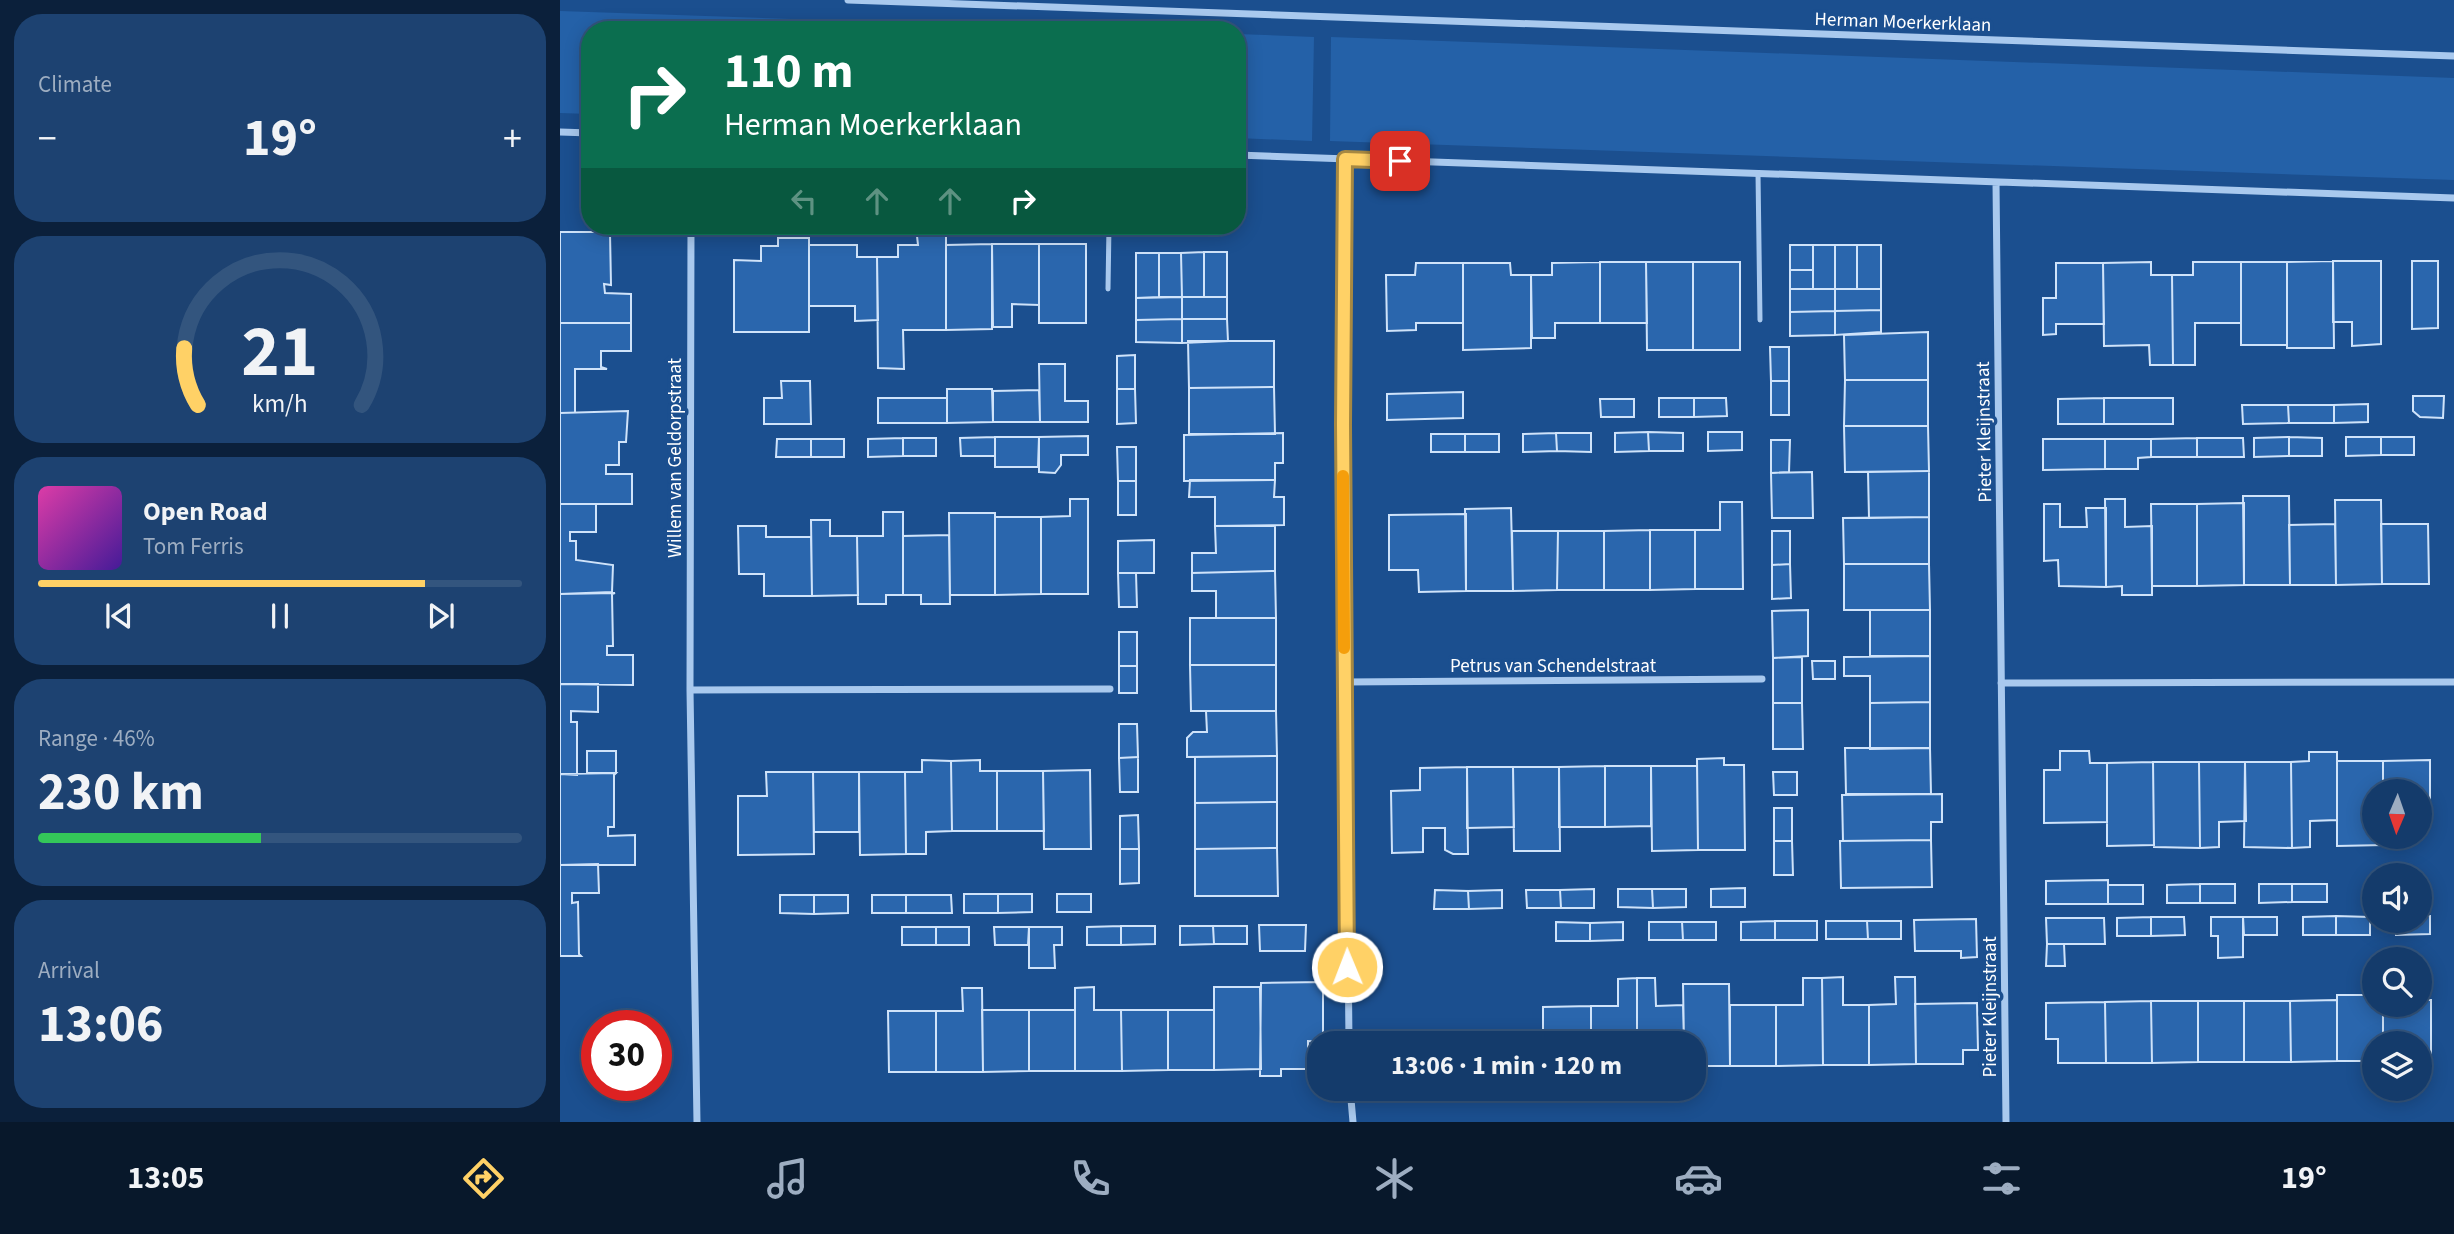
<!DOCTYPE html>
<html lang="en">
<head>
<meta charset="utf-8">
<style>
  body { margin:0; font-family:"Source Sans 3",sans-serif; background:#1d4271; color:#f1f3f6; height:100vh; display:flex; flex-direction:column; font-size:26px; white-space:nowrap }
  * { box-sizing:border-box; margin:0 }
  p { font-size:23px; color:#9dadc1 }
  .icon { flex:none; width:38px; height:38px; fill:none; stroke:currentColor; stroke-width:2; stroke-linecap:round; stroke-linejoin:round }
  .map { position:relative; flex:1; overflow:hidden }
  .sheet { display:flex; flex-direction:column; gap:14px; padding:14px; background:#0b203b; width:560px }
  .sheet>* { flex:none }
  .guide { position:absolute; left:21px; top:21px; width:665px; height:214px; border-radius:28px; box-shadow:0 4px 18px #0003,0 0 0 2px #33557e; background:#0b6e4f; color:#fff; overflow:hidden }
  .needle { width:46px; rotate:182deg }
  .fabs { position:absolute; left:1802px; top:779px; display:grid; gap:14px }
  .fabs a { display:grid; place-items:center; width:70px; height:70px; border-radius:50%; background:#143b6b; box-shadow:0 4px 18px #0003,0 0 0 2px #33557e; font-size:35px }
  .speed { position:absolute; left:21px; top:1010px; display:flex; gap:14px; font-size:35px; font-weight:700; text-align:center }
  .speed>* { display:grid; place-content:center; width:91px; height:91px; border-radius:50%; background:#143b6b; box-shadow:0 4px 18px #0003,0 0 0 2px #33557e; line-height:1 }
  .speed .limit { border:10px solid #d22; background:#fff; color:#111 }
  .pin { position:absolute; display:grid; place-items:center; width:60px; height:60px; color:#fff; margin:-30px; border-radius:14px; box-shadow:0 4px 10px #0006 }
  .me { position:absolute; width:77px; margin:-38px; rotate:359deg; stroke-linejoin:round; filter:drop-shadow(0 0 5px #0008) }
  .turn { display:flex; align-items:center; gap:24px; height:147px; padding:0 28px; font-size:32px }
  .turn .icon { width:91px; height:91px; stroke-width:2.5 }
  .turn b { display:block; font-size:49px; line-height:60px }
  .lanes { display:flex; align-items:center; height:66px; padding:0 28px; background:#0003; justify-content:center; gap:35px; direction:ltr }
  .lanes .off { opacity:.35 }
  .big { font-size:52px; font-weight:700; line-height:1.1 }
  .sheet .widget { flex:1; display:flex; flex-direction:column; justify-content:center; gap:10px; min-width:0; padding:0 24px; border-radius:28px; background:#1d4271 }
  .sheet .dial { align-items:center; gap:0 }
  .dial svg { height:182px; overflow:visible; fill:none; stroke:#33557e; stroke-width:7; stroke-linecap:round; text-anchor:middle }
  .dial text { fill:#f1f3f6; stroke:none }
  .song { display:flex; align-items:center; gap:21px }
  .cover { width:84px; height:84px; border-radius:10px; background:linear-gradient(135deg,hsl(320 70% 55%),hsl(260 70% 35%)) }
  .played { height:7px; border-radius:4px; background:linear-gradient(90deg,#ffd166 80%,#33557e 80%) }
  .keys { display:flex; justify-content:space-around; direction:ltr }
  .heat { display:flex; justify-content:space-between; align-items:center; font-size:38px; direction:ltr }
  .charge { height:10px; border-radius:5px; background:linear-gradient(90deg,#34c759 46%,#33557e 0) }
  .trip { position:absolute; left:747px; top:1031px; width:399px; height:70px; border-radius:28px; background:#143b6b; box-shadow:0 4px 18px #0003,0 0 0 2px #33557e; font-weight:700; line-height:70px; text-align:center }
  .tab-bar { display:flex; height:112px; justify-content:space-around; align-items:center; background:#08182b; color:#9dadc1 }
  .tab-bar .icon { width:49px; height:49px }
  .tab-bar .selected { color:#ffd166 }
  .tab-bar b { font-size:32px; color:#f1f3f6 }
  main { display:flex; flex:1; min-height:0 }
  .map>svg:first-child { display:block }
  .green { fill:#2461a8 }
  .building { fill:#2a66ad; stroke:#cfe3fa; stroke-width:2 }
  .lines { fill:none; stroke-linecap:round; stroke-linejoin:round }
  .service { stroke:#a9c9ee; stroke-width:5 }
  .minor { stroke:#a9c9ee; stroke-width:7 }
  .route-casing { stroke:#a68842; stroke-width:18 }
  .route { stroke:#ffd166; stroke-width:12 }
  .slow { stroke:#f59e0b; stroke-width:12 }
  .labels { text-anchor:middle; stroke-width:7; stroke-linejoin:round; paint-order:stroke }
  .street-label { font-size:19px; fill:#fff; stroke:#1b4f8f }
</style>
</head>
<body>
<main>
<section class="sheet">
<div class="widget"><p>Climate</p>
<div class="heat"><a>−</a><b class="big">19°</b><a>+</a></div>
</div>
<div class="widget dial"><svg viewBox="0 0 100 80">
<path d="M14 69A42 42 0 1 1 86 69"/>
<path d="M14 69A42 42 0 0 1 8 44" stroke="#ffd166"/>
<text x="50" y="56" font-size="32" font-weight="700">21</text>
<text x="50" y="72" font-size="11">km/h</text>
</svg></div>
<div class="widget">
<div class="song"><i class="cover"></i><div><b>Open Road</b><p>Tom Ferris</p></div></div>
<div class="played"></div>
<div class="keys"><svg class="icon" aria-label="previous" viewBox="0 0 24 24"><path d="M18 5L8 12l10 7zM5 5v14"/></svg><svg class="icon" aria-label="pause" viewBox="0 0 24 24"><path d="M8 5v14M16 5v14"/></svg><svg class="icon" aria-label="next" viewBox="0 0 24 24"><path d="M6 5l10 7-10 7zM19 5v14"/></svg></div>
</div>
<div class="widget"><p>Range · 46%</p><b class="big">230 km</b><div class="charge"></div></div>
<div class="widget"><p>Arrival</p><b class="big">13:06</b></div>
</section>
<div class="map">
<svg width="1894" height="1122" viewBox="0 0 1894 1122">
  <rect width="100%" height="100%" fill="#1b4f8f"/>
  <path class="green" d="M0 11 549 30H30V114L0 113Z
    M677 34 754 37 752 141 677 138Z
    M771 37 1894 78V180L770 141Z"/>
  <path class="building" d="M0 232H53L50 233 51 285 44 284 45 293 71 294V323H0Z
    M357 236H386V330H343L344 369 318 368 317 257H338V245H358Z
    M218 238H249V332H174V260L201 261V246H218Z
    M432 244V329L386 330V245Z
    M432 244H479V305L452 304V327H433Z
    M479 244H526V323H479Z
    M249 245H297V257H317L318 320 295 321V306H249Z
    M1230 245H1253V270H1230Z
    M1253 245H1275V289H1253Z
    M1275 245H1297V289H1275Z
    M1297 245H1321V289H1297Z
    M644 252V297H622L621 253Z
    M644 252H667V297H644Z
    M576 253H599V297L576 298Z
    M599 253H621L622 297H599Z
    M1773 261H1821V344L1792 346V322H1773Z
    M1773 261 1774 348H1727V262Z
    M1852 261H1878V328L1852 329Z
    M1040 262H1086L1087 323H1040Z
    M1040 262V323H995V338H972L971 275H992V263Z
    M1086 262H1133V350H1087Z
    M1133 262H1180V350H1133Z
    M1591 262V275H1612L1613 365H1590L1589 345 1544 346 1543 263Z
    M1633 262H1681V323H1635V365H1613L1612 275H1633Z
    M1681 262H1727V345H1681Z
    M856 263H903V323H856V330L827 331 826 275H855Z
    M903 263H950L951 275H971V348L903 350Z
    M1496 263H1543L1544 324H1496V334L1483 335V298H1496Z
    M1230 270H1253V289H1230Z
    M1230 289H1275V311L1230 312Z
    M1275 289H1321V310L1275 311Z
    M622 297V319L576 320V298Z
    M622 297H667V319H622Z
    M1321 310V332L1275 335V311Z
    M1275 311V335L1230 336V312Z
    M622 319V343L576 342V320Z
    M622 319H667L668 341 622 343Z
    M0 323H71V351H41V367L47 369H15V413H0Z
    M1368 332V380H1285L1284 335Z
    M628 341H714V387L629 388Z
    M1210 347H1229V381H1211Z
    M575 355V389H557V356Z
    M479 364H505V401H528V422H480Z
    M1285 380H1368V426H1284Z
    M221 381H250L251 424H204V398H222Z
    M1211 381H1229V415H1211Z
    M714 387 715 434H629V388Z
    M387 389H432L433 422 387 423Z
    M557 389H575L576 423 557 424Z
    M479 390 480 422H433V391Z
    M903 392V418L827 420V394Z
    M1853 396H1884L1883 418 1860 417 1853 411Z
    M318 398H387V423H318Z
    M1099 398H1134V417H1099Z
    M1134 398H1166L1167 416 1134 417Z
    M1544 398V424H1498V399Z
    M1544 398H1613V424H1544Z
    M1040 399H1074V417H1041Z
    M1808 404V422L1774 423V405Z
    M1682 405H1728L1729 423 1683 424Z
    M1728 405H1774V423H1729Z
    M68 411 66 442H59V465H46V474H72V504H0V413Z
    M1284 426H1368L1369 471 1285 472Z
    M1088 432 1089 451 1055 452V433Z
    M1088 432 1123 433V451H1089Z
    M1148 432H1182V450L1148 451Z
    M723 433V463H715V480L624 481V435Z
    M996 433 997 451 963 452V434Z
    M996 433H1031V452L997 451Z
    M871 434H905V452H871Z
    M905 434H939V452H905Z
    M528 436V455H501V465L495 473 479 472V437Z
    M435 437V456H401L400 438Z
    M435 437H479L478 467H435Z
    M1729 437V456L1694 457V438Z
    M1729 437 1762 438V456H1729Z
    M1786 437H1821V455L1786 456Z
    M1821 437H1854V455H1821Z
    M343 438V456L308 457V439Z
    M343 438H376V456H343Z
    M1637 438V457H1591V439Z
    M1637 438H1683L1684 457H1637Z
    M217 439H251V457H216Z
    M251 439H284V457H251Z
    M1483 439H1545V469L1483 470Z
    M1545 439H1591V457L1578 458V469H1545Z
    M1211 440H1230L1229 472 1211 473Z
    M557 447H576V481H558Z
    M1369 471V517L1309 518 1308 472Z
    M1252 472 1253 518H1212L1211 473Z
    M630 480H715L714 497H724V525L655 526V497H629Z
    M558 481H576V515H558Z
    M1683 496H1729L1730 585H1684Z
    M510 499H528V594H481V517L510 516Z
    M1545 499H1565V527L1592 526V595H1562V586L1546 587Z
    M1775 500H1821L1822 584 1776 585Z
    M1160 502H1182L1183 589H1135V530H1160Z
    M1684 503V585L1637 586V504Z
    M0 504H36V532H10V541H16V560L53 565 52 592 0 594Z
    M1484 504H1500V527H1527L1526 508H1546V587L1499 586 1498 560 1484 561Z
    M1591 504H1637V586H1592Z
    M951 508 953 591H906L905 509Z
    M323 512H343V595H326V604H298L297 536H323Z
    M389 513H435V595H390Z
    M906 514V591L859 592 858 570H829V515Z
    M435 517H481V594L435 595Z
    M1369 517V564H1284L1283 518Z
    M251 520H270V536H297L298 595 252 596Z
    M1775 524 1776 585H1730L1729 525Z
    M1821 524H1868L1869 584H1822Z
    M178 526H206V537H251L252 596H204V574H179Z
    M655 526H715V571L632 573V553H656Z
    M1090 530V590H1044V531Z
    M1090 530H1135V589L1090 590Z
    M952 531H998L997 590 953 591Z
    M998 531H1044V590H997Z
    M1212 531H1230V564L1212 565Z
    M389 535 390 604H361V595H343V536Z
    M594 540V573H558V541Z
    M1230 564 1231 598 1212 599V565Z
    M1284 564H1369L1370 610H1284Z
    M715 571 716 618H656V591H632V573Z
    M558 573H576L577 607H559Z
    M55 593 52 594 53 646H47V655H73V685L0 684V594Z
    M1248 610V656L1213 658 1212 611Z
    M1310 610H1370V656H1310Z
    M630 618H716V665H630Z
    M559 632H577V666H559Z
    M1370 656V702L1310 703V676H1284V657Z
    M1242 657V703H1213V658Z
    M1252 661H1275V679H1253Z
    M630 665H716V711H631Z
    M559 666H577V693H559Z
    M0 684H38V712L11 711V722H17V775L0 774Z
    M1370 702V748L1310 749V703Z
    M1213 703H1242L1243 749H1213Z
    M646 711H716L717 756 627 757V738L633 732H647Z
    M559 724H577L578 757 559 758Z
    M1285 748H1370L1371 794H1286Z
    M27 751H56V773H27Z
    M1500 751H1529L1530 763H1547V822L1484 823V770H1500Z
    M1749 752H1777V820L1750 821V847L1732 848 1731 762 1749 761Z
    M717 756V802L635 803V757Z
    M578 757V792H560L559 758Z
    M1164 758V765H1184L1185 850H1138L1137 759Z
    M362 760 391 761 392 831 366 832V854H346L345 772H362Z
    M420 760V771H437V831H392L391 761Z
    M1870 760V820H1860V791H1823V761Z
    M1777 761H1823V791H1815V836H1824V845L1777 846Z
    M1593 762H1639L1640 848 1594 847Z
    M1593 762 1594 845 1547 846V763Z
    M1639 762H1685L1686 821 1659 822V847L1640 848Z
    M1685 762H1731L1732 848 1684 847Z
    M1045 766H1091V826L1045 827Z
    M1045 766V827H999V767Z
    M1091 766H1137L1138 850 1092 851Z
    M907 767 908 854H893L885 850V828H863V852L832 853 831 791 860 790V768Z
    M907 767H953L954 827 907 828Z
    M953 767H999L1000 851H954Z
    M530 770 531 849H484L483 771Z
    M437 771H483L484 831H437Z
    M206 772H253L254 854 178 855V796H207Z
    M253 772H299V832H254Z
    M299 772H345L346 854 300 855Z
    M1213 772H1237V795H1214Z
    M56 773 54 775V827H48V836L75 835V865H0V774Z
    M1382 794V822H1371V840L1283 841 1282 795Z
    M717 802V848L635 849V803Z
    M1214 808H1232V841H1214Z
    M578 815 579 849H560V816Z
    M1371 840 1372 887 1281 888 1280 841Z
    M1214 841H1232L1233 875H1214Z
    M717 848 718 896H635V849Z
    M560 849H579V883L560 884Z
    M38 864 39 893H12V903L18 902 19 954 21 956H0V865Z
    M1807 879H1815V902H1807Z
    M1548 880V904H1486V881Z
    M1640 884V903H1607V885Z
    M1640 884H1675V903H1640Z
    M1699 884H1732V902L1699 903Z
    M1732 884H1767V902H1732Z
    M1548 885H1583V904H1548Z
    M1185 888V907H1151V889Z
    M1034 889V908H1001L1000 890Z
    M1058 889H1092L1093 908 1058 907Z
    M1092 889H1126V907L1093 908Z
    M875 890 908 891 909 909H874Z
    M942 890V908L909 909 908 891Z
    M966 890H1000L1001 908H967Z
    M404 894H438V913H404Z
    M438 894H472V912L438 913Z
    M497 894H531V912H497Z
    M220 895H254V914L220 913Z
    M254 895H288V913L254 914Z
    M312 895H346V913H312Z
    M346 895H391L392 913H346Z
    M1776 916V935H1743V917Z
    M1776 916 1810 917V935H1776Z
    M1860 916H1870V934L1836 935V920H1860Z
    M1591 917H1624L1625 935 1591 936Z
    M1591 917V936H1557V918Z
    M1651 917H1683V957L1658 958V936H1651Z
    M1683 917H1717V935H1684Z
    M1486 918H1544L1545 944H1487Z
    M1416 919 1417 957 1401 958V951H1355L1354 920Z
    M1215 921V940H1181V922Z
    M1215 921H1257V940H1215Z
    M1266 921H1307L1308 939H1266Z
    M1307 921H1341V939H1308Z
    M996 922 1030 923V941H996Z
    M1063 922V940L1030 941V923Z
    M1089 922H1122L1123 940H1089Z
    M1122 922H1156V940H1123Z
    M699 925H746L745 951H700Z
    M561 926H595V944L561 945Z
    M561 926V945H527V927Z
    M620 926H653L654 944 620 945Z
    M653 926H687V944H654Z
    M342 927H376V945H342Z
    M376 927H409V945H376Z
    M434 927H469L468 945H435Z
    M469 927H502V945H494L495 968H469Z
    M1487 944H1504L1505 966H1486Z
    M1805 974H1815V1004H1823V1043H1815V1061H1777V995H1805Z
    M1283 977V1005H1309V1065H1263L1262 978Z
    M1335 977H1355L1356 1064 1309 1065V1005L1336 1004Z
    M1077 978H1095L1096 1006 1123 1005 1124 1043H1077Z
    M1077 978V1043H1031V1006H1058V979Z
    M1243 978H1262L1263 1065 1216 1066V1005H1243Z
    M763 982V1042L748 1041V1069H721V1076H700L701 983Z
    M1123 984H1169L1170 1066H1134V1043H1124Z
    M534 987V1010H561L562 1071H515V988Z
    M654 987H700L701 1069 654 1070Z
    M402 988H422L423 1072H376V1011H403Z
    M1777 1000V1061L1731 1062 1730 1001Z
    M1860 1000H1871V1061H1860V1043H1823V1004H1860Z
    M1591 1001 1592 1063H1546L1545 1002Z
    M1591 1001H1638V1062L1592 1063Z
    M1638 1001H1684V1062H1638Z
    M1684 1001H1730L1731 1062H1684Z
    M1545 1002 1546 1063H1498V1039H1486V1003Z
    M1417 1003 1418 1050H1403V1064H1356L1355 1004Z
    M1170 1005H1216V1066H1170Z
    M1031 1006V1043H983V1007Z
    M422 1010H469V1071L423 1072Z
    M469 1010H515V1071H469Z
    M561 1010H608V1070L562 1071Z
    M608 1010H654V1070H608Z
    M328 1011H376V1072H329Z"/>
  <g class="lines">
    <path class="service" d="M1198 173 1200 320
      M548 289 549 226"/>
    <path class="minor" d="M288 0 1894 56
      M0 132 30 133
      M677 155 1894 198
      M785 159 783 425 789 1043
      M1436 182 1446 1122
      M131 226 130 690 137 1122
      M784 682 1202 679
      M1441 683 1893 682
      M130 690 550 689
      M790 1088 793 1122"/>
  </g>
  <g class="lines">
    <defs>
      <path id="route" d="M787 967 783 425 785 159 840 161"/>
    </defs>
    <use href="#route" class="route-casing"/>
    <use href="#route" class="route"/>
    <path class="slow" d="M783 476 784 648"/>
  </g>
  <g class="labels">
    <g class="street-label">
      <text transform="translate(1343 21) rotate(2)" y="7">Herman Moerkerklaan</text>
      <text transform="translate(1423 432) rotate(-91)" y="7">Pieter Kleijnstraat</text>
      <text transform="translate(114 458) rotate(-90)" y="7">Willem van Geldorpstraat</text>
      <text x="993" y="672">Petrus van Schendelstraat</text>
      <text transform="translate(1429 1007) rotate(-90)" y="7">Pieter Kleijnstraat</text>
    </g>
  </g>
</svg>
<div class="fabs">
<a><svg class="needle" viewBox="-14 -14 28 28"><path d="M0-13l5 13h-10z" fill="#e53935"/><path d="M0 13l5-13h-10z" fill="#9dadc1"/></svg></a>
<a><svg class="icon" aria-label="sound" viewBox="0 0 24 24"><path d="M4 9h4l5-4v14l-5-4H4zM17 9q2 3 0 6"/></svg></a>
<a><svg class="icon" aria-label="search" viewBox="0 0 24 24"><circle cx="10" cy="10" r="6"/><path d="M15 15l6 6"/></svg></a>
<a><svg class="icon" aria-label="layers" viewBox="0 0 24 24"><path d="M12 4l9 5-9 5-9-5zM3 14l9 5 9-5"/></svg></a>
</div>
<div class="speed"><div class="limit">30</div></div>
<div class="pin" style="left:840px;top:161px;background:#d93025"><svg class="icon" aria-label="arrive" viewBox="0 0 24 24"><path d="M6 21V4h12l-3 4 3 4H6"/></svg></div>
<svg class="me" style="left:787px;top:967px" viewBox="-20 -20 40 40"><circle r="17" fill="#ffd166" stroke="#fff" stroke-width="3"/><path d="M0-11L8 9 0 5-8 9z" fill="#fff"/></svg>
<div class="trip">13:06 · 1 min · 120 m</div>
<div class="guide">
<div class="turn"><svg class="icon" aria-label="right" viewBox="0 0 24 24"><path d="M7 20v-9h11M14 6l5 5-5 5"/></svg><div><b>110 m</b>Herman Moerkerklaan</div></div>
<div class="lanes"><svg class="icon off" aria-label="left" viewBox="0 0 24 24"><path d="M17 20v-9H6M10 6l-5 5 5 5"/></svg><svg class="icon off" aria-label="ahead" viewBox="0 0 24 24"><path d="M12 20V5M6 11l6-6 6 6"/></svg><svg class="icon off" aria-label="ahead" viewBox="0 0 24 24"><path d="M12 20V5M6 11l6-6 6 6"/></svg><svg class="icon" aria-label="right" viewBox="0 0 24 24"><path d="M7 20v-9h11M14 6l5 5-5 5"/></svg></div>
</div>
</div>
</main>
<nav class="tab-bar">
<b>13:05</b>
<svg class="icon selected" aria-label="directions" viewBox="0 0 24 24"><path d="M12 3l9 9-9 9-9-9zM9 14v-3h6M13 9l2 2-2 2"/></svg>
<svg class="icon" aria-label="music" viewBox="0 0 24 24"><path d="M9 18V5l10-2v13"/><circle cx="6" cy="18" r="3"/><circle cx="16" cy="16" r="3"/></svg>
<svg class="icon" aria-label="phone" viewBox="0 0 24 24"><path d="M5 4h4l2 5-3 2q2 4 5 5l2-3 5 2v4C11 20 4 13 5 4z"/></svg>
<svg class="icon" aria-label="climate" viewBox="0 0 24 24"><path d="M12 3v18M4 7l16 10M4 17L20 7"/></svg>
<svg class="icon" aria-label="car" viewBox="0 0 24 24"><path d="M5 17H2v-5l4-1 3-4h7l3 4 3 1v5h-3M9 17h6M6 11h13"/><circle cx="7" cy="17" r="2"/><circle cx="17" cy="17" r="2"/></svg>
<svg class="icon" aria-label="filters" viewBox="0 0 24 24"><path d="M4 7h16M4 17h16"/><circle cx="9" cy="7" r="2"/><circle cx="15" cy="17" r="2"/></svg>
<b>19°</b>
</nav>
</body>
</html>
